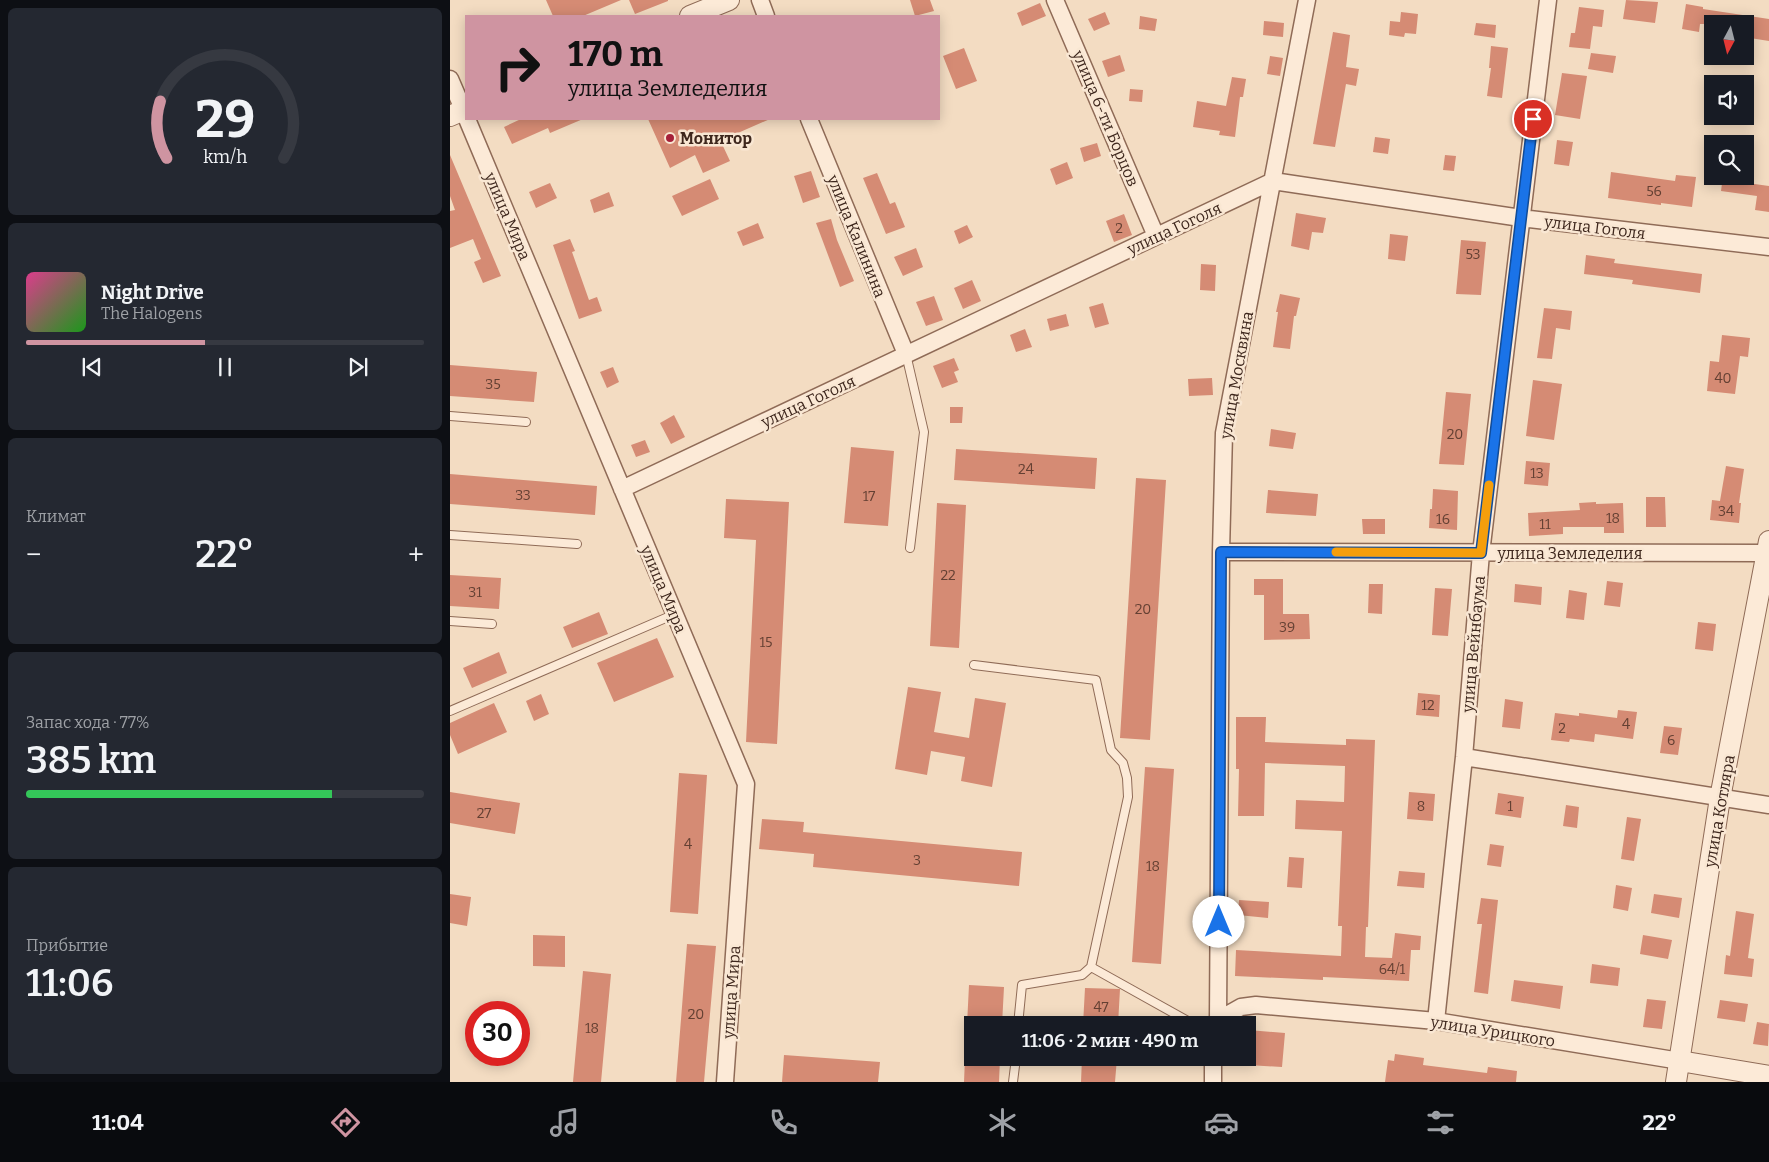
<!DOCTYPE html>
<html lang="ru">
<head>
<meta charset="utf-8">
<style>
  body { margin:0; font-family:Bitter,serif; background:#242831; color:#f1f3f6; height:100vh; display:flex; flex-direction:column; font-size:19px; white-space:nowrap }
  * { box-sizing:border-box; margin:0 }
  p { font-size:16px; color:#9ea1a6 }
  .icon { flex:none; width:28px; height:28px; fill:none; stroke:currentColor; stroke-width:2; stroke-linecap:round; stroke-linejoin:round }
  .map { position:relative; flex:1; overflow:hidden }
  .sheet { display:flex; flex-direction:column; gap:8px; padding:8px; background:#0d0f14; width:450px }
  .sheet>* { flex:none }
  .guide { position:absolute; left:15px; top:15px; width:475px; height:105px; border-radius:0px; box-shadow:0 2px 12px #0003; background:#cf94a1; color:#111; overflow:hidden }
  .needle { width:32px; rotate:187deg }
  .tools { position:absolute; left:1254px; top:15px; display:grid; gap:10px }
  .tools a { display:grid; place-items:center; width:50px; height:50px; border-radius:0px; background:#171b24; box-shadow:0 2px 12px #0003; font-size:25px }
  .speed { position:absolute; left:15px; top:1001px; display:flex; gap:10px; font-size:25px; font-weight:700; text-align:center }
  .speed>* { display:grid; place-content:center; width:65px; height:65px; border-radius:50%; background:#171b24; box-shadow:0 2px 12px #0003; line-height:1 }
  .speed .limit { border:8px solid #d22; background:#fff; color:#111 }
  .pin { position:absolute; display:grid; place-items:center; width:42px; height:42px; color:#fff; margin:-21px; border:2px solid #fff; border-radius:50%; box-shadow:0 1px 5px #0007 }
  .me { position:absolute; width:55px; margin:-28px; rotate:0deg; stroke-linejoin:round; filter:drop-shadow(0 0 4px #0008) }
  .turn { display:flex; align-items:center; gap:18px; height:105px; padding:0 20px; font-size:22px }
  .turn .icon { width:65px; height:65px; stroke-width:2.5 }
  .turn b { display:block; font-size:35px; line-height:42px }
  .big { font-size:38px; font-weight:600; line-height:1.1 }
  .sheet .tile { flex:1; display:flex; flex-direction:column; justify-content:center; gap:8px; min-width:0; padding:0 18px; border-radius:8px; background:#242831 }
  .sheet .dial { align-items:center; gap:0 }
  .dial svg { height:130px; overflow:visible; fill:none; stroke:#363941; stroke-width:7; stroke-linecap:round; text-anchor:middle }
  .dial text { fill:#f1f3f6; stroke:none }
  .song { display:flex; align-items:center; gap:15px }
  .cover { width:60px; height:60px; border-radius:8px; background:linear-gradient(135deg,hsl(330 70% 55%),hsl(120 70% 35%)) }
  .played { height:5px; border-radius:2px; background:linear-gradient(90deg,#cf94a1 45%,#363941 45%) }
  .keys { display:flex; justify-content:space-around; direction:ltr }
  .heat { display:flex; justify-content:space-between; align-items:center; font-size:28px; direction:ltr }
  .charge { height:8px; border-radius:4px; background:linear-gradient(90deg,#34c759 77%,#363941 0) }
  .trip { position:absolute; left:514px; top:1016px; width:292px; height:50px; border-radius:0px; background:#171b24; box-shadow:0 2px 12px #0003; font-weight:600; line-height:50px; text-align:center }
  .menu { display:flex; height:80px; justify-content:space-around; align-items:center; background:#090b0e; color:#9ea1a6 }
  .menu .icon { width:35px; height:35px }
  .menu .on { color:#cf94a1 }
  .menu b { font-size:22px; color:#f1f3f6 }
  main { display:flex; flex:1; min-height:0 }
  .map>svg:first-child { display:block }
  .building { fill:#d58b74 }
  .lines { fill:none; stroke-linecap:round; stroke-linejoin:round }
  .service-casing { stroke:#8f6b57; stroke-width:10 }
  .minor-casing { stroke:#8f6b57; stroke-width:19 }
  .tertiary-casing { stroke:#8f6b57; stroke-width:22 }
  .service { stroke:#fcead7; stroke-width:8 }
  .minor { stroke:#fcead7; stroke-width:16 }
  .tertiary { stroke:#fcead7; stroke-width:20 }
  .route-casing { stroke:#114b97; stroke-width:12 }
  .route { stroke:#1a73e8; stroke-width:9 }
  .slow { stroke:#f59e0b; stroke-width:9 }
  .poi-dot { fill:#a62039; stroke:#f9e7d3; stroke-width:2 }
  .labels { text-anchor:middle; stroke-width:5; stroke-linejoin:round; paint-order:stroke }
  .number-label { font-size:14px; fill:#644033 }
  .street-label { font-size:16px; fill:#3e271d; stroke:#f9e7d3 }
  .poi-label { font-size:16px; font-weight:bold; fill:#3e271d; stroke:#f9e7d3; text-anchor:start }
</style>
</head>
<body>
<main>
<section class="sheet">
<div class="tile dial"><svg viewBox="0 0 100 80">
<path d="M14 69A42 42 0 1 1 86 69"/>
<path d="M14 69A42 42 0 0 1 10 34" stroke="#cf94a1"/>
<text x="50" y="56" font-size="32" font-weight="700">29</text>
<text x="50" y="72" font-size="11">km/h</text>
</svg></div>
<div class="tile">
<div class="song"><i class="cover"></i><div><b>Night Drive</b><p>The Halogens</p></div></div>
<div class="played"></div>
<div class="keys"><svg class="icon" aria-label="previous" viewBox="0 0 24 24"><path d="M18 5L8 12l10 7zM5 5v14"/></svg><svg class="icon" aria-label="pause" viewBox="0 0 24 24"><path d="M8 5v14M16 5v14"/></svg><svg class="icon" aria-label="next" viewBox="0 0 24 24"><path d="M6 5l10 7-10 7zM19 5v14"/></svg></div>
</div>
<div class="tile"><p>Климат</p>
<div class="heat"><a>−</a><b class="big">22°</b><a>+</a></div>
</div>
<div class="tile"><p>Запас хода · 77%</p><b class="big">385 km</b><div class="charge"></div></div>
<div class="tile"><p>Прибытие</p><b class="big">11:06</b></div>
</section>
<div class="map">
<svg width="1319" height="1082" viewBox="0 0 1319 1082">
  <rect width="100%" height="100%" fill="#f3dcc2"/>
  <path class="building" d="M96 0H171L133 16H103Z
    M179 0H218V1L185 14Z
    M460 0H480L484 11 465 16Z
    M1176 0 1208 2 1205 23 1173 19Z
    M590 3 596 16 572 26 567 13Z
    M1236 4 1253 7V9L1319 19V41L1300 38 1302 24H1250L1249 32 1232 29Z
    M1129 7 1154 10 1152 27 1143 26 1140 49 1119 47 1121 33H1125Z
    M655 12 660 24 644 31 638 19Z
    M951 12 968 14 966 34 955 33 954 37 939 35 940 21 950 22Z
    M690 16 707 19 705 31 689 29Z
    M814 21 834 23 833 37 813 35Z
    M1026 23 1046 25 1045 38 1024 35Z
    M883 32 900 35 896 67 909 69 906 86 896 84 885 147 863 144Z
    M1041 46 1058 48 1052 98 1037 96 1041 68H1039Z
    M514 48 527 81 506 89 493 56Z
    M1141 53 1166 56 1163 73 1138 69Z
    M670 55 675 71 658 77 652 61Z
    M820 56 833 58 830 76 817 74Z
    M1112 73 1137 76 1130 119 1105 115Z
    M782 77 796 79 793 97H790L785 137 769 135 770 131 743 127 747 101 776 106Z
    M680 89 693 90 692 102 679 101Z
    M71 119H133L100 133 98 128 62 144 54 127Z
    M198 119H320L281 136 283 139 272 144 280 161 253 173 245 155 220 168Z
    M925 137 940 139 938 154 923 152Z
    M1107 140 1123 142 1119 166 1104 164Z
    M647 143 651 156 634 162 630 148Z
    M0 155 51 276 33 283 24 262 31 259 23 239 0 248V211L5 210 0 196Z
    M995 155 1006 156 1004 171 993 170Z
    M617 162 623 178 606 185 600 169Z
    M361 171 370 197 353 203 344 176Z
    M1161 172 1225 181 1226 175 1246 177 1242 207 1211 203V205L1158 198Z
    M427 173 440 204 445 202 455 227 436 234 413 178Z
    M1273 176H1291L1290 182 1319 186V212L1305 210 1307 196 1271 191Z
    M260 179 269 199 232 216 222 196Z
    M100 183 107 198 86 208 79 192Z
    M159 192 164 206 144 213 140 200Z
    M846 213 876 218 873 233 862 232 859 250 841 246Z
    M674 214 682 235 664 242 656 221Z
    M381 219 387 240 404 281 390 287 366 223Z
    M308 223 314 238 293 246 287 232Z
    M517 225 523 237 509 244 504 231Z
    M940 234 958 236 955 261 938 259Z
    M120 239 125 251 122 252 139 300 147 297 152 311 129 319 103 245Z
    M1011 240 1036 242 1031 295 1006 294Z
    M466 248 473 267 453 276 444 257Z
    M1136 255 1165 259 1164 263 1252 274 1250 293 1182 284 1183 280 1134 274Z
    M751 264 766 265 765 291 750 290Z
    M522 280 531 301 513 309 504 288Z
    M830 294 850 298 846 316H844L840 349 823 347 828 312H826Z
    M484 296 493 320 476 326 466 302Z
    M653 303 659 324 645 328 639 307Z
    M1094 308 1122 311 1120 330 1106 328 1102 359 1087 358Z
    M616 314 619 326 600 331 597 319Z
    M575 329 582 347 566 352 560 335Z
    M1272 335 1300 338 1298 357 1290 356 1285 394 1257 391 1260 361 1269 362Z
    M504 358 509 370 504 372 508 382 492 388 483 366Z
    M0 365 87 372 84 402 0 396Z
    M163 367 169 382 157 388 150 372Z
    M762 378 763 395 739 396 738 379Z
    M1083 380 1112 384 1104 440 1076 436Z
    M996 392 1021 394 1014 465 989 464Z
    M500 407H513L512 423H500Z
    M224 415 235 437 221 444 210 423Z
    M821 429 846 433 843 449 819 446Z
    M195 440 200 452 186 457 181 445Z
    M401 447 444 451 438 526 394 523Z
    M506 449 647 458 645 489 504 480Z
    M1076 461 1100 463 1098 486 1074 484Z
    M1276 466 1294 469 1289 503H1291L1289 523 1260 520 1262 500 1270 501Z
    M0 474 147 486 145 515 0 504Z
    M686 478 716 480 700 740 670 738Z
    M983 489 1008 491 1007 530 979 528 980 509H982Z
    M818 490 868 494 866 516 816 513Z
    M1196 497H1215L1216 527H1196Z
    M276 499 339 502 327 744 296 742 306 540 274 538Z
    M1146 502V504L1173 503 1174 533H1154V527H1113V534L1079 536 1078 513 1130 510 1129 503Z
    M487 503 516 505 509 648 480 646Z
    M912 519H935V534H913Z
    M0 575 51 578 49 609 0 606Z
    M804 579H833V614H859L860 639 814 640V595H804Z
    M1157 581 1173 583 1170 607 1154 605Z
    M919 584H933L932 614 918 613Z
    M1065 584 1092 587 1091 605 1064 602Z
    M985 588 1002 589 998 636 982 635Z
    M1119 590 1137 593 1134 620 1116 618Z
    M149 612 158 634 122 648 113 627Z
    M1248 622 1266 624 1263 651 1245 649Z
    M207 638 224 677 164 702 147 663Z
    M49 652 57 673 22 688 13 668Z
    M458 687 491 692 484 732 519 738 525 698 556 703 542 787 511 781 515 757 481 751 477 775 445 769Z
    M968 693 990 695 989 717 966 715Z
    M91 694 99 714 84 721 76 701Z
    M1055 699 1073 702 1070 729 1052 727Z
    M44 703 57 732 8 754 0 735V723Z
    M1168 710 1187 712 1183 739 1145 734 1144 742 1120 739 1119 742 1101 740 1105 713 1129 716V713L1167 718Z
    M786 717H816L815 742 896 745V739L925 740 918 927H916L915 957 942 958 945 933 971 936 970 950H961L959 981 873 977V980L785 976 786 950 891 956 892 926H888L892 831 845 829 846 800 894 802 895 766 815 763 814 816H788L789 769H786Z
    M1214 726 1232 728 1228 755 1210 753Z
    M695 767 724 769 711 964 682 962Z
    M229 773 257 775 248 914 220 912Z
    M0 792 70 803 65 834 0 823Z
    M959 792 985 794 983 821 957 819Z
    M1048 793 1074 797 1071 818 1045 814Z
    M1116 805 1129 807 1127 828 1113 826Z
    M1177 817 1191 819 1184 861 1171 859Z
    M312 819 354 822 353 832 572 852 569 886 363 867 364 854 309 849Z
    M1040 844 1054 846 1051 867 1037 865Z
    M839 857 854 858 852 888 837 887Z
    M949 871 975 873 974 888 947 886Z
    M1166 885 1182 888 1178 911 1163 908Z
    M0 894 21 897 17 926 0 923Z
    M1204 894 1232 898 1229 918 1201 913Z
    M1031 898 1048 900 1038 994 1024 992 1032 924H1027Z
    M789 900 819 902 818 918 788 915Z
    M1286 911 1304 914 1298 958 1304 959 1302 977 1274 974 1276 955 1280 956Z
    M83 935 115 936V967L83 966Z
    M1193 935 1222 940 1218 959 1190 954Z
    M237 944 266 946 254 1082H226Z
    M1142 964 1170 968 1168 986 1140 983Z
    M133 971 161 974 151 1082H123Z
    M1064 980 1113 986 1110 1009 1061 1001Z
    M519 985 554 987 552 1025H517Z
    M635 988 670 989 668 1025H633Z
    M1197 999 1216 1001 1212 1029 1193 1027Z
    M1270 1000 1298 1004 1295 1022 1267 1018Z
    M1307 1022 1319 1024 1318 1046 1303 1044Z
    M798 1030 835 1033 832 1067 798 1065Z
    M945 1054 974 1058 973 1065 1037 1073 1038 1067 1067 1071 1066 1082H935L938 1060 944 1061Z
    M334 1055 430 1062 428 1082H332Z
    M515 1058H550L549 1082H514Z
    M632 1058H667L665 1082H631Z"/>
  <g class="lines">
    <defs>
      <path id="service" d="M456 354 474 432 460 548
        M0 416 76 422
        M0 535 127 544
        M0 621 42 624
        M524 665 646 680 661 750 673 763 677 778 678 797 641 967 632 975 572 985 568 1025
        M0 711 225 614
        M641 967 745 1025
        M563 1082 566 1058"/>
      <path id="minor" d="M310 0 316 16
        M605 0 706 236
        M0 79 16 116
        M17 119 296 784 275 1082
        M359 119 456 354
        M172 489 823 181 1071 218 1319 247
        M771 552 1319 553
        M1014 757 1319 805
        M768 1020 791 1007 806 1005 986 1021 1230 1061
        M986 1021 1014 757 1031 553 1098 0
        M767 1025 768 1020 771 552 774 433 857 0
        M763 1082V1058"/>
      <path id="tertiary" d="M240 16 279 0
        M0 116 16 109
        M1230 1061 1319 1076
        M1226 1082 1270 798 1319 541"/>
    </defs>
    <use href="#service" class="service-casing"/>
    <use href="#minor" class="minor-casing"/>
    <use href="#tertiary" class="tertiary-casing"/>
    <use href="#service" class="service"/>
    <use href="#minor" class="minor"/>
    <use href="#tertiary" class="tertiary"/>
  </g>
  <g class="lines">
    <defs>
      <path id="route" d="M769 922 771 552 1031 553 1083 119"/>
    </defs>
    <use href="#route" class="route-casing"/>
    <use href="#route" class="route"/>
    <path class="slow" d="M886 552 1031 553 1039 485"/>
  </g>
  <circle class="poi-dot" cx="220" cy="138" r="5"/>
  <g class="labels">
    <g class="number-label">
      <text x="1204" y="196">56</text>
      <text x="669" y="233">2</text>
      <text x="1023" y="259">53</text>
      <text x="1273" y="383">40</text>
      <text x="43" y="389">35</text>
      <text x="1005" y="439">20</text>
      <text x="576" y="474">24</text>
      <text x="1087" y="478">13</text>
      <text x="73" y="500">33</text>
      <text x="419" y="501">17</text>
      <text x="1276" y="516">34</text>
      <text x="1163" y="523">18</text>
      <text x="993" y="524">16</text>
      <text x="1095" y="529">11</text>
      <text x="498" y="580">22</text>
      <text x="25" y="597">31</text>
      <text x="693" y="614">20</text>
      <text x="837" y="632">39</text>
      <text x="316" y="647">15</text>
      <text x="978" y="710">12</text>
      <text x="1176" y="729">4</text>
      <text x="1112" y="733">2</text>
      <text x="1221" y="745">6</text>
      <text x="971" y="811">8</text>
      <text x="1060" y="811">1</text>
      <text x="34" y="818">27</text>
      <text x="238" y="849">4</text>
      <text x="467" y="865">3</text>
      <text x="703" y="871">18</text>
      <text x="942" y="974">64/1</text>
      <text x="651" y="1012">47</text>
      <text x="246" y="1019">20</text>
      <text x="142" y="1033">18</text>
    </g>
    <g class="street-label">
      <text transform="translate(656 118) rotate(67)" y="6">улица 6-ти Борцов</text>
      <text transform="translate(58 216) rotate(67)" y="6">улица Мира</text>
      <text transform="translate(1145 227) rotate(7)" y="6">улица Гоголя</text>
      <text transform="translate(724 228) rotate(-25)" y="6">улица Гоголя</text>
      <text transform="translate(407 236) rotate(68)" y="6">улица Калинина</text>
      <text transform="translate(786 375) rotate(-80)" y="6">улица Москвина</text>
      <text transform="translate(358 401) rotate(-25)" y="6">улица Гоголя</text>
      <text x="1120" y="559">улица Земледелия</text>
      <text transform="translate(214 589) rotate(67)" y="6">улица Мира</text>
      <text transform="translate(1023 644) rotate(-85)" y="6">улица Вейнбаума</text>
      <text transform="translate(1269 811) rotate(-80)" y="6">улица Котляра</text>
      <text transform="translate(281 992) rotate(-86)" y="6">улица Мира</text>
      <text transform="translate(1043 1031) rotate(9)" y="6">улица Урицкого</text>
    </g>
    <g class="poi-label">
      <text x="230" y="144">Монитор</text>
    </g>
  </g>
</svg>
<div class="tools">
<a><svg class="needle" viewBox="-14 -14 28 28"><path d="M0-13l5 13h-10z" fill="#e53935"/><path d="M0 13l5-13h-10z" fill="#9ea1a6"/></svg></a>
<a><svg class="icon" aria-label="sound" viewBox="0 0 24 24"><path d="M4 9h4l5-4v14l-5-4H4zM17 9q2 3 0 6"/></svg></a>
<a><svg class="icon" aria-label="search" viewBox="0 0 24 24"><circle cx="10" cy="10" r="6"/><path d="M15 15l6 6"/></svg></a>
</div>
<div class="speed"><div class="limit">30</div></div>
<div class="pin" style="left:1083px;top:119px;background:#d93025"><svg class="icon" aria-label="arrive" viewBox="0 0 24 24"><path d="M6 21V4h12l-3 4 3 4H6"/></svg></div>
<svg class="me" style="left:769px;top:922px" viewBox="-20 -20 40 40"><circle r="19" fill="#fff"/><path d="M0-13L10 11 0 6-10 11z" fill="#1a73e8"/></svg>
<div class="trip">11:06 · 2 мин · 490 m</div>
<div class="guide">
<div class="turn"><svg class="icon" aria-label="right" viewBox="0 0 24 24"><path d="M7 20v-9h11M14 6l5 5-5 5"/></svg><div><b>170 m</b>улица Земледелия</div></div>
</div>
</div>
</main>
<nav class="menu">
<b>11:04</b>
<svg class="icon on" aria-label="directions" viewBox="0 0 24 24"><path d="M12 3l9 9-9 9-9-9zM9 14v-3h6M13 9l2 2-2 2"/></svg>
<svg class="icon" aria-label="music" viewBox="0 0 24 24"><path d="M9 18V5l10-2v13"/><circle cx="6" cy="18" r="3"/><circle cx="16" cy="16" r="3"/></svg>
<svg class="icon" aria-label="phone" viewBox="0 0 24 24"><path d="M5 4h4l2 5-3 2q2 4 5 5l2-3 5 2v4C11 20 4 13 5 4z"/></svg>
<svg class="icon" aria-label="climate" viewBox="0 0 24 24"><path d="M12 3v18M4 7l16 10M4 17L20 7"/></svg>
<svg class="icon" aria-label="car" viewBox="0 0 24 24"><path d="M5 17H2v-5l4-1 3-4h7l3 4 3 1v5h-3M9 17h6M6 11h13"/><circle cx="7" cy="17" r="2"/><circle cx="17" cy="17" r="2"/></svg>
<svg class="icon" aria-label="filters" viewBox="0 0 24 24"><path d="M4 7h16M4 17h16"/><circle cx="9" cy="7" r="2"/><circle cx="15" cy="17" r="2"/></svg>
<b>22°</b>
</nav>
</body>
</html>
